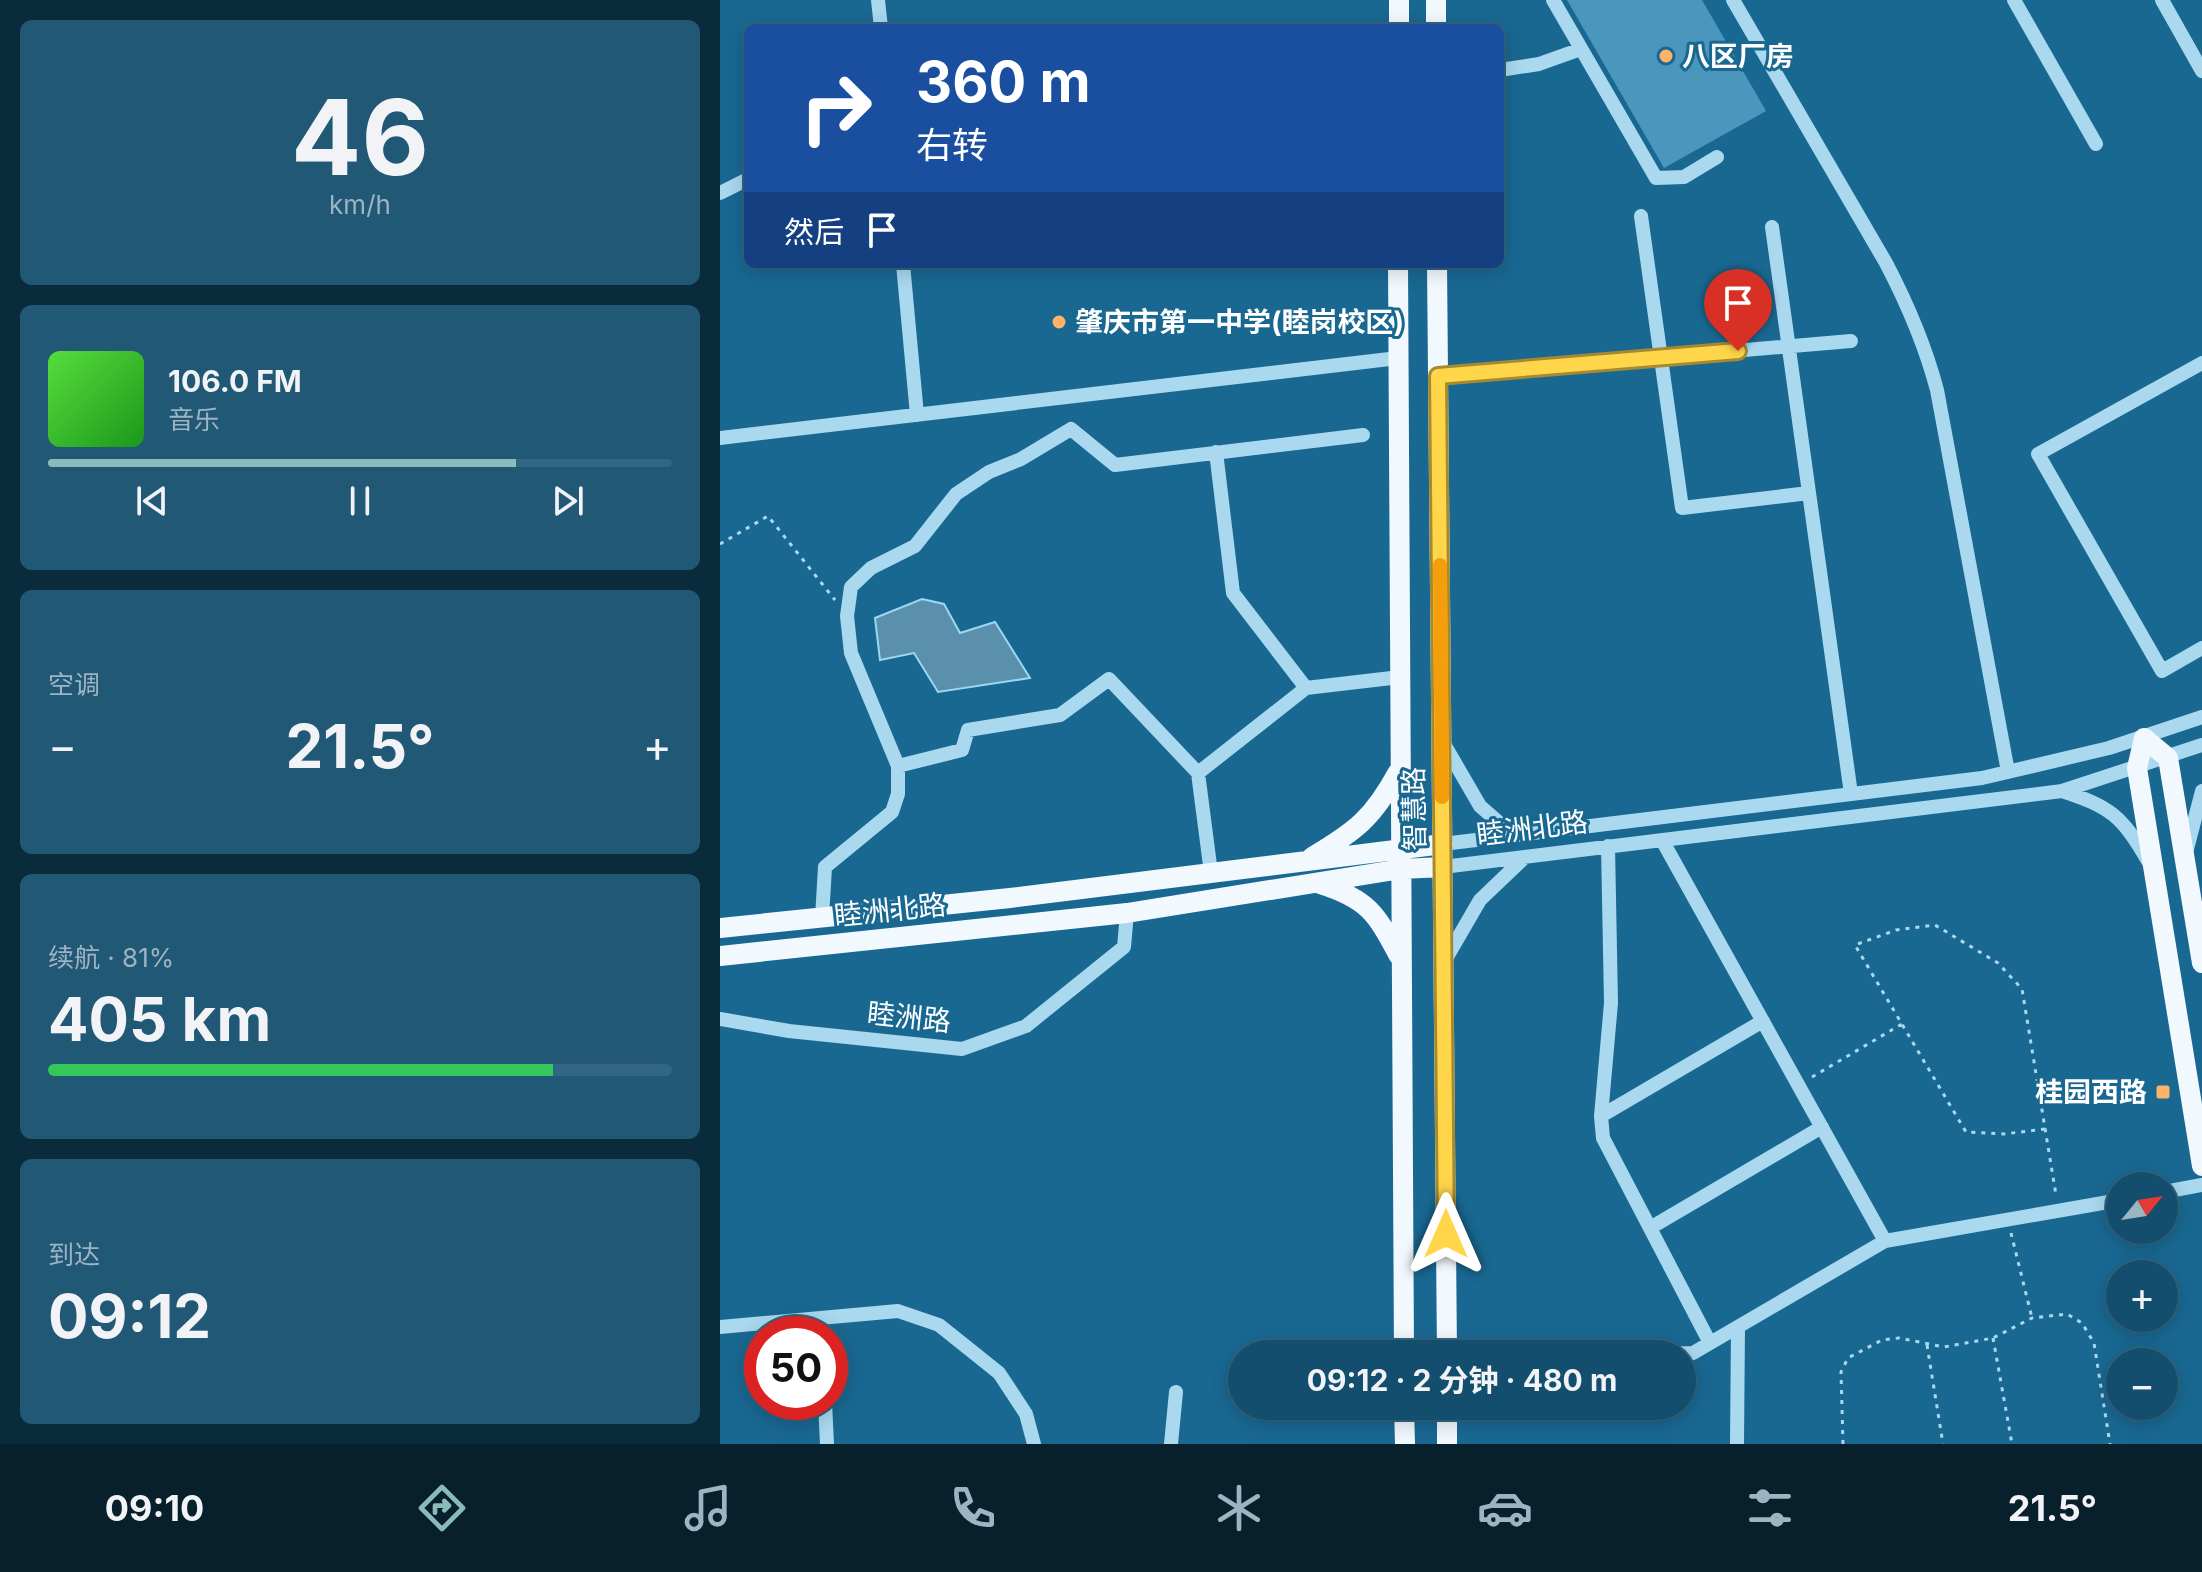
<!DOCTYPE html>
<html lang="zh">
<head>
<meta charset="utf-8">
<style>
  body { margin:0; font-family:Inter,"Noto Sans SC",sans-serif; background:#205876; color:#f1f3f6; height:100vh; display:flex; flex-direction:column; font-size:30px; white-space:nowrap }
  * { box-sizing:border-box; margin:0 }
  p { font-size:26px; color:#9db4c2 }
  .icon { flex:none; width:44px; height:44px; fill:none; stroke:currentColor; stroke-width:2; stroke-linecap:round; stroke-linejoin:round }
  .map { position:relative; flex:1; overflow:hidden }
  .panel { display:flex; flex-direction:column; gap:20px; padding:20px; background:#0a2b3c; width:720px }
  .panel>* { flex:none }
  .hud { position:absolute; left:24px; top:24px; width:760px; height:244px; border-radius:12px; box-shadow:0 4px 20px #0003,0 0 0 2px #326581; background:#1a4fa0; color:#fff; overflow:hidden }
  .needle { width:52px; rotate:60deg }
  .buttons { position:absolute; left:1386px; top:1172px; display:grid; gap:16px }
  .buttons a { display:grid; place-items:center; width:72px; height:72px; border-radius:50%; background:#134e6e; box-shadow:0 4px 20px #0003,0 0 0 2px #326581; font-size:40px }
  .speed { position:absolute; left:24px; top:1316px; display:flex; gap:16px; font-size:40px; font-weight:700; text-align:center }
  .speed>* { display:grid; place-content:center; width:104px; height:104px; border-radius:50%; background:#134e6e; box-shadow:0 4px 20px #0003,0 0 0 2px #326581; line-height:1 }
  .speed .limit { border:12px solid #d22; background:#fff; color:#111 }
  .pin { position:absolute; display:grid; place-items:center; width:68px; height:68px; color:#fff; margin:-82px -34px; border-radius:50% 50% 50% 0; rotate:-45deg; box-shadow:0 0 8px #0007 }
  .pin .icon { rotate:45deg }
  .me { position:absolute; width:88px; margin:-44px; rotate:0deg; stroke-linejoin:round; filter:drop-shadow(0 0 6px #0008) }
  .turn { display:flex; align-items:center; gap:28px; height:168px; padding:0 40px; font-size:36px }
  .turn .icon { width:104px; height:104px; stroke-width:2.5 }
  .turn b { display:block; font-size:56px; line-height:68px }
  .then { display:flex; align-items:center; height:76px; padding:0 40px; background:#0003; gap:16px; font-size:30px }
  .big { font-size:60px; font-weight:700; line-height:1.1 }
  .panel .widget { flex:1; display:flex; flex-direction:column; justify-content:center; gap:12px; min-width:0; padding:0 28px; border-radius:12px; background:#205876 }
  .panel .dial { align-items:center; gap:0 }
  .dial b { font-size:104px; line-height:1 }
  .song { display:flex; align-items:center; gap:24px }
  .cover { width:96px; height:96px; border-radius:12px; background:linear-gradient(135deg,hsl(110 70% 55%),hsl(120 70% 35%)) }
  .played { height:8px; border-radius:4px; background:linear-gradient(90deg,#8bbbb9 75%,#326581 75%) }
  .keys { display:flex; justify-content:space-around; direction:ltr }
  .heat { display:flex; justify-content:space-between; align-items:center; font-size:44px; direction:ltr }
  .charge { height:12px; border-radius:6px; background:linear-gradient(90deg,#34c759 81%,#326581 0) }
  .trip { position:absolute; left:508px; top:1340px; width:468px; height:80px; border-radius:40px; background:#134e6e; box-shadow:0 4px 20px #0003,0 0 0 2px #326581; font-weight:700; line-height:80px; text-align:center }
  .menu { display:flex; height:128px; justify-content:space-around; align-items:center; background:#081f2c; color:#9db4c2 }
  .menu .icon { width:56px; height:56px }
  .menu .active { color:#8bbbb9 }
  .menu b { font-size:36px; color:#f1f3f6 }
  main { display:flex; flex:1; min-height:0 }
  .map>svg:first-child { display:block }
  .water { fill:#5b90ad; stroke:#9cd6f2; stroke-width:2 }
  .building { fill:#4a96bd }
  .lines { fill:none; stroke-linecap:round; stroke-linejoin:round }
  .path { stroke:#a9d8ef; stroke-width:3; stroke-dasharray:4 6; stroke-linecap:butt }
  .minor { stroke:#a9d8ef; stroke-width:14 }
  .major { stroke:#f1f9ff; stroke-width:20 }
  .route-casing { stroke:#a68a30; stroke-width:20 }
  .route { stroke:#ffd54a; stroke-width:14 }
  .slow { stroke:#f59e0b; stroke-width:14 }
  .poi-dot { fill:#ffb367; stroke:#196892; stroke-width:3 }
  .labels { text-anchor:middle; stroke-width:6; stroke-linejoin:round; paint-order:stroke }
  .poi-label { font-size:28px; font-weight:bold; fill:#fff; stroke:#196892; text-anchor:start }
  .street-label { font-size:28px; fill:#fff; stroke:#196892 }
</style>
</head>
<body>
<main>
<section class="panel">
<div class="widget dial"><b>46</b><p>km/h</p></div>
<div class="widget">
<div class="song"><i class="cover"></i><div><b>106.0 FM</b><p>音乐</p></div></div>
<div class="played"></div>
<div class="keys"><svg class="icon" aria-label="previous" viewBox="0 0 24 24"><path d="M18 5L8 12l10 7zM5 5v14"/></svg><svg class="icon" aria-label="pause" viewBox="0 0 24 24"><path d="M8 5v14M16 5v14"/></svg><svg class="icon" aria-label="next" viewBox="0 0 24 24"><path d="M6 5l10 7-10 7zM19 5v14"/></svg></div>
</div>
<div class="widget"><p>空调</p>
<div class="heat"><a>−</a><b class="big">21.5°</b><a>+</a></div>
</div>
<div class="widget"><p>续航 · 81%</p><b class="big">405 km</b><div class="charge"></div></div>
<div class="widget"><p>到达</p><b class="big">09:12</b></div>
</section>
<div class="map">
<svg width="1482" height="1444" viewBox="0 0 1482 1444">
  <rect width="100%" height="100%" fill="#196892"/>
  <path class="water" d="M202 599 224 604 240 633 275 622 310 678 218 692 194 653 160 660 155 618Z"/>
  <path class="building" d="M847 0H982L1046 111 944 168Z"/>
  <g class="lines">
    <path class="path" d="M0 544 48 516 115 600
      M1092 1077 1182 1024
      M1325 1129 1284 1134 1246 1132 1135 945 1176 930 1215 925 1278 963 1302 989 1336 1195
      M1291 1233 1312 1318
      M1273 1338 1292 1444
      M1207 1345 1223 1444
      M1123 1444 1121 1372 1128 1358 1162 1340 1179 1338 1224 1347 1273 1338 1312 1318 1347 1314 1362 1323 1374 1343 1390 1444"/>
    <path class="minor" d="M158 0 161 28
      M833 0 936 178 964 177 997 157
      M1013 0 1166 263C1188 305 1205 345 1217 390L1288 772
      M1294 0 1376 144
      M1442 0 1482 71
      M780 70 819 64 861 49
      M0 193 28 179
      M921 216 962 508 1089 493
      M1052 227 1131 794
      M183 264 197 415
      M1482 363 1318 454 1442 671 1482 648
      M718 376 1131 341
      M0 438 678 358
      M586 688 680 677
      M724 744 760 806 793 835
      M178 766 242 750 248 730 340 715 389 679 478 773 491 873
      M478 773 586 688 513 593 496 452
      M1342 791C1391 807 1402 816 1428 861
      M942 840 1165 1241
      M723 844 1262 778 1389 748 1482 717
      M888 846 891 1003 881 1116 883 1138 990 1343
      M1467 849 1482 791
      M723 867 1342 791 1482 745
      M102 918 105 867 172 812 178 794V766L131 653 127 616 131 587 151 568 195 546 236 494 269 472 301 459 351 429 395 465 643 435
      M724 962 760 900 805 857
      M0 1019 69 1031 242 1049 306 1026 404 947 407 913
      M881 1116 1043 1021
      M1444 1192 1482 1185
      M930 1228 1102 1127
      M0 1327 178 1311 219 1325 279 1373 306 1414 314 1444
      M840 1354 973 1353 1165 1241 1400 1200
      M105 1402 107 1444
      M451 1444 456 1392
      M1017 1444 1018 1327"/>
    <path class="major" d="M716 0V28
      M679 28V0
      M678 264 684 1354
      M717 264 727 1354
      M592 857C636 831 653 818 678 772
      M600 884C648 899 656 913 679 956
      M0 928 290 898 723 844
      M0 956 407 913 681 869 723 867
      M1482 963 1448 758 1424 738 1417 768 1482 1166
      M684 1406 685 1444
      M727 1406V1444"/>
  </g>
  <g class="lines">
    <defs>
      <path id="route" d="M726 1234 718 376 1018 351"/>
    </defs>
    <use href="#route" class="route-casing"/>
    <use href="#route" class="route"/>
    <path class="slow" d="M720 565 722 797"/>
  </g>
  <g class="poi-dot">
    <circle cx="946" cy="56" r="8"/>
    <circle cx="339" cy="322" r="8"/>
    <rect x="1435" y="1084" width="16" height="16" rx="4"/>
  </g>
  <g class="labels">
    <g class="poi-label">
      <text x="962" y="66">八区厂房</text>
      <text x="355" y="332">肇庆市第一中学(睦岗校区)</text>
      <text x="1427" y="1102" text-anchor="end">桂园西路</text>
    </g>
    <g class="street-label">
      <text transform="translate(694 809) rotate(-91)" y="10">智慧路</text>
      <text transform="translate(812 828) rotate(-7)" y="10">睦洲北路</text>
      <text transform="translate(170 910) rotate(-6)" y="10">睦洲北路</text>
      <text transform="translate(189 1017) rotate(6)" y="10">睦洲路</text>
    </g>
  </g>
</svg>
<div class="buttons">
<a><svg class="needle" viewBox="-14 -14 28 28"><path d="M0-13l5 13h-10z" fill="#e53935"/><path d="M0 13l5-13h-10z" fill="#9db4c2"/></svg></a>
<a>+</a>
<a>−</a>
</div>
<div class="speed"><div class="limit">50</div></div>
<div class="pin" style="left:1018px;top:351px;background:#d93025"><svg class="icon" aria-label="arrive" viewBox="0 0 24 24"><path d="M6 21V4h12l-3 4 3 4H6"/></svg></div>
<svg class="me" style="left:726px;top:1234px" viewBox="-20 -20 40 40"><path d="M0-17L14 15 0 8-14 15z" fill="#ffd54a" stroke="#fff" stroke-width="4"/></svg>
<div class="trip">09:12 · 2 分钟 · 480 m</div>
<div class="hud">
<div class="turn"><svg class="icon" aria-label="right" viewBox="0 0 24 24"><path d="M7 20v-9h11M14 6l5 5-5 5"/></svg><div><b>360 m</b>右转</div></div>
<div class="then">然后<svg class="icon" aria-label="arrive" viewBox="0 0 24 24"><path d="M6 21V4h12l-3 4 3 4H6"/></svg></div>
</div>
</div>
</main>
<nav class="menu">
<b>09:10</b>
<svg class="icon active" aria-label="directions" viewBox="0 0 24 24"><path d="M12 3l9 9-9 9-9-9zM9 14v-3h6M13 9l2 2-2 2"/></svg>
<svg class="icon" aria-label="music" viewBox="0 0 24 24"><path d="M9 18V5l10-2v13"/><circle cx="6" cy="18" r="3"/><circle cx="16" cy="16" r="3"/></svg>
<svg class="icon" aria-label="phone" viewBox="0 0 24 24"><path d="M5 4h4l2 5-3 2q2 4 5 5l2-3 5 2v4C11 20 4 13 5 4z"/></svg>
<svg class="icon" aria-label="climate" viewBox="0 0 24 24"><path d="M12 3v18M4 7l16 10M4 17L20 7"/></svg>
<svg class="icon" aria-label="car" viewBox="0 0 24 24"><path d="M5 17H2v-5l4-1 3-4h7l3 4 3 1v5h-3M9 17h6M6 11h13"/><circle cx="7" cy="17" r="2"/><circle cx="17" cy="17" r="2"/></svg>
<svg class="icon" aria-label="filters" viewBox="0 0 24 24"><path d="M4 7h16M4 17h16"/><circle cx="9" cy="7" r="2"/><circle cx="15" cy="17" r="2"/></svg>
<b>21.5°</b>
</nav>
</body>
</html>
